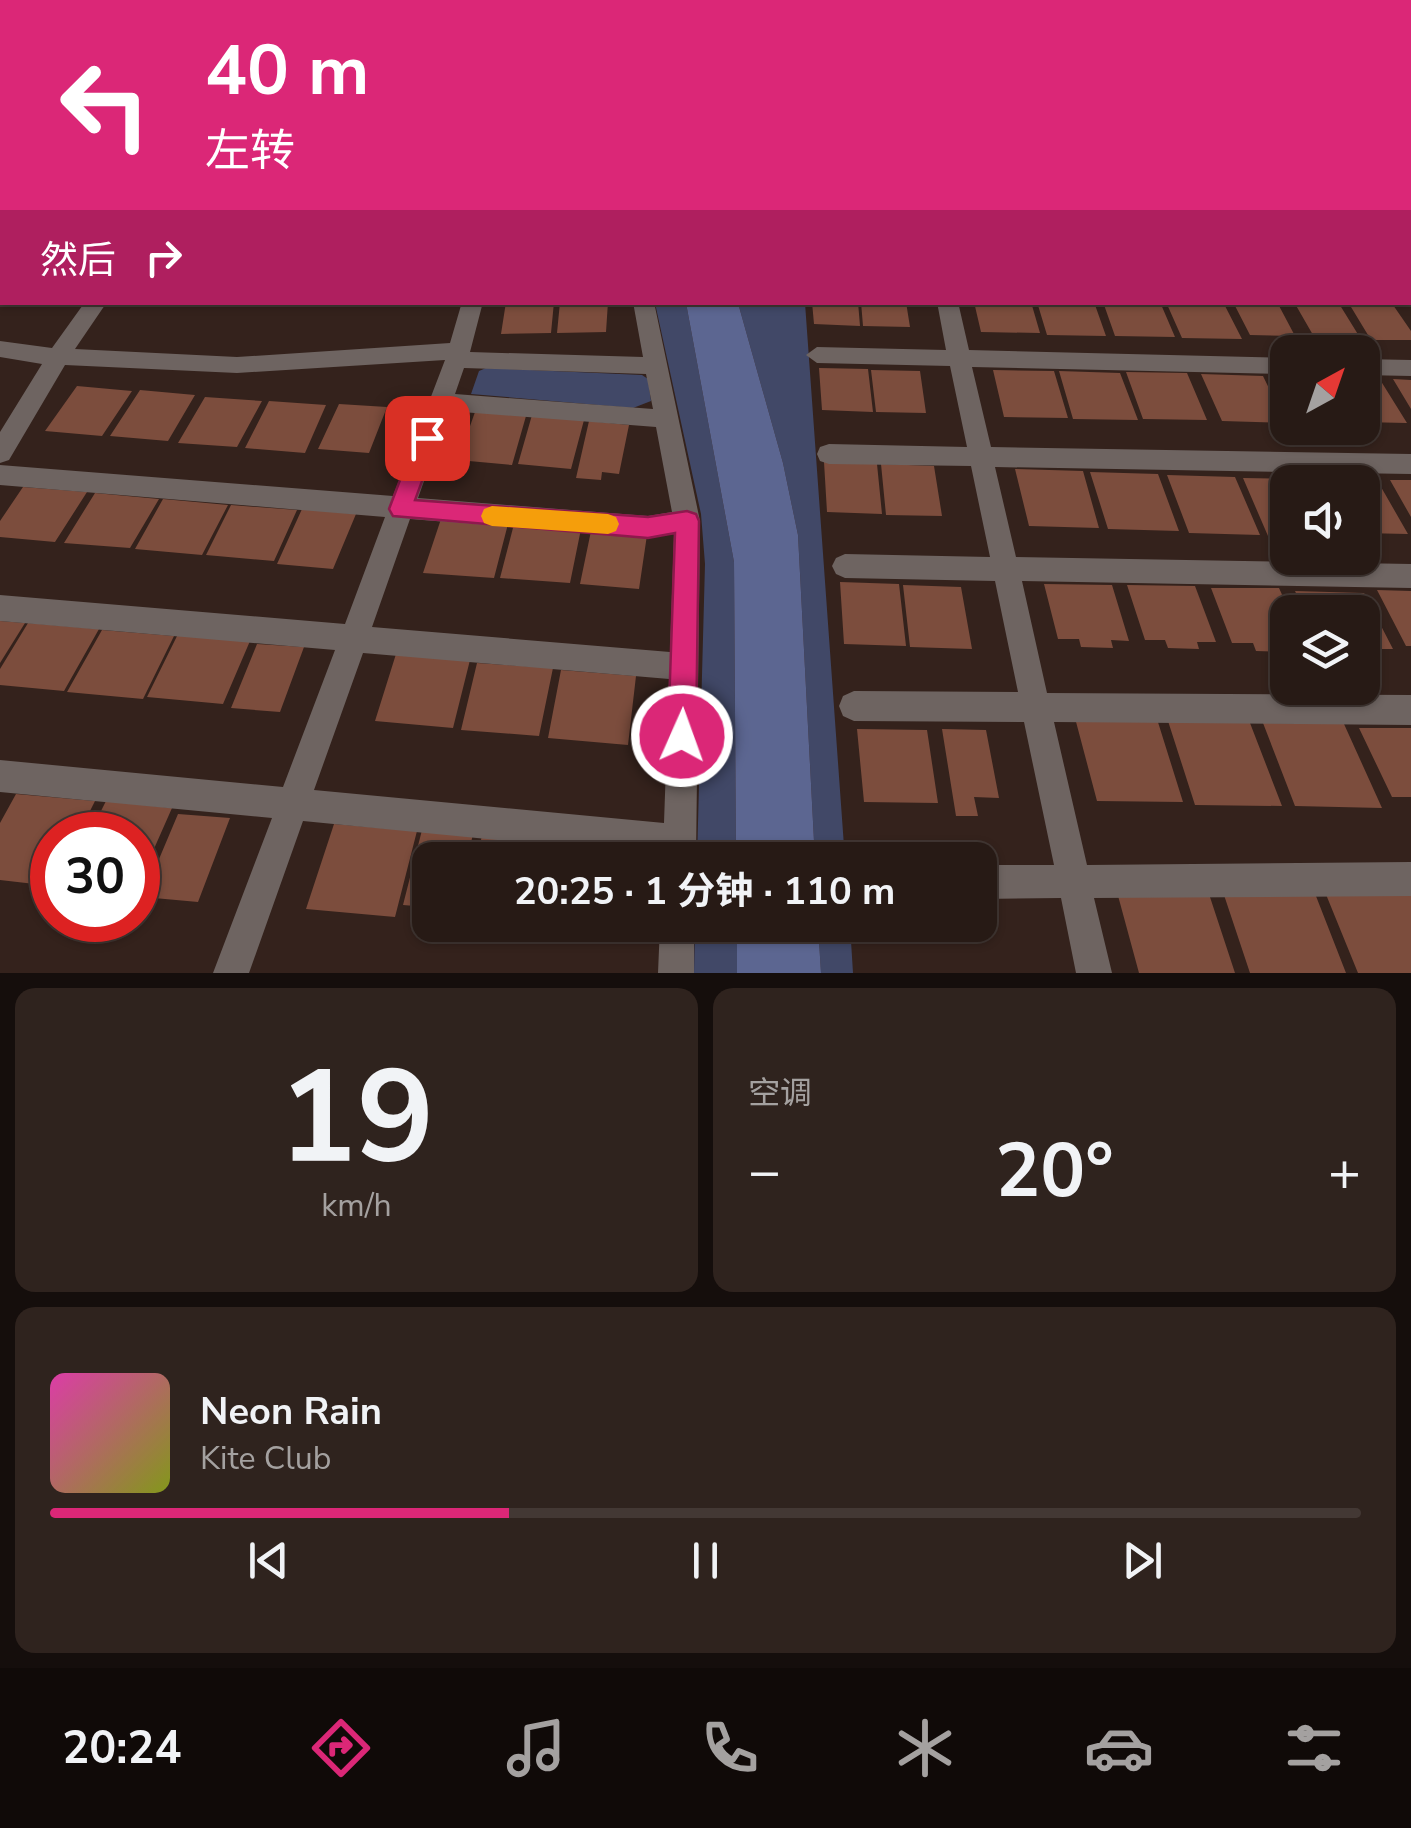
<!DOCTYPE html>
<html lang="zh">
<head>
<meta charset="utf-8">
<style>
  body { margin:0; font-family:"Nunito Sans","Noto Sans SC",sans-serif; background:#2f231e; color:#f1f3f6; height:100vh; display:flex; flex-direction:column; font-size:38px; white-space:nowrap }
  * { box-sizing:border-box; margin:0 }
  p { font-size:32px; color:#a4a1a0 }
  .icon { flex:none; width:55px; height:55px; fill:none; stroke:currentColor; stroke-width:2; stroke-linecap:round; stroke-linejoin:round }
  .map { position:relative; height:973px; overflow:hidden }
  .sheet { display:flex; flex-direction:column; gap:15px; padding:15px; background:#150e0c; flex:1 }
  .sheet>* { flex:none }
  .guide { position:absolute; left:0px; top:0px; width:1412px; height:305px; box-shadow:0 2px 8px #0004,0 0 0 2px #433834; background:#db2777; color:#fff; overflow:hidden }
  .needle { width:65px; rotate:40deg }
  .buttons { position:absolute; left:1270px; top:335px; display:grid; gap:20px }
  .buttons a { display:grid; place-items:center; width:110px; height:110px; border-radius:20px; background:#271a15; box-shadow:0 2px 8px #0004,0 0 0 2px #433834; font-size:50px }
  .speed { position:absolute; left:30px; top:812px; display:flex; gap:20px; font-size:50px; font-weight:700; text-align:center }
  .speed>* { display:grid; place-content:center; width:130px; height:130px; border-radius:50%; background:#271a15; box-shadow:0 2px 8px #0004,0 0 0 2px #433834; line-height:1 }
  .speed .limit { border:15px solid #d22; background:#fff; color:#111 }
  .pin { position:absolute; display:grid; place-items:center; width:85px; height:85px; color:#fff; margin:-42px; border-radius:20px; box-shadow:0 5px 15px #0006 }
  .me { position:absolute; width:110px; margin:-55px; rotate:2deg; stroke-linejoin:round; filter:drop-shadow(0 0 8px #0008) }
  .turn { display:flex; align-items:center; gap:35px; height:210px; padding:0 40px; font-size:45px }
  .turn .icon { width:130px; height:130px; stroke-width:2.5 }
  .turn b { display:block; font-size:70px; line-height:85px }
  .then { display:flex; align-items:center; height:95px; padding:0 40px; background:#0003; gap:20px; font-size:38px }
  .big { font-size:75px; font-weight:700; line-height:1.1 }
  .sheet .card { flex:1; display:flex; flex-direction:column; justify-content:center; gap:15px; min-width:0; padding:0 35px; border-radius:20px; background:#2f231e }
  .sheet .dial { align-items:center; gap:0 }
  .dial b { font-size:130px; line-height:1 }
  .song { display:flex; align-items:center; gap:30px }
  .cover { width:120px; height:120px; border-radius:15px; background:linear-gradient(135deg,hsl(320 70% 55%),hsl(70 70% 35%)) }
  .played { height:10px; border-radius:5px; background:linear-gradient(90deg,#db2777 35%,#433834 35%) }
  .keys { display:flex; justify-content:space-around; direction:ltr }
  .heat { display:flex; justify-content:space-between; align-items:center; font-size:55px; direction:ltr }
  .sheet .tiles { flex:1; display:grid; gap:15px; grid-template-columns:1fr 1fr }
  .card:last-child { grid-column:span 2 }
  .trip { position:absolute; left:412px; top:842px; width:585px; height:100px; border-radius:20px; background:#271a15; box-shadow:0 2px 8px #0004,0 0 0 2px #433834; font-weight:700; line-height:100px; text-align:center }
  .dock { display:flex; height:160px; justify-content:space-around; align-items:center; background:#100a08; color:#a4a1a0 }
  .dock .icon { width:70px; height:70px }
  .dock .on { color:#db2777 }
  .dock b { font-size:45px; color:#f1f3f6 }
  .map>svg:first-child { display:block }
  .green { fill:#414867 }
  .water { fill:#5c6691 }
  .building { fill:#7c4d3d }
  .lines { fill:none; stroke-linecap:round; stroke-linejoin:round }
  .service { fill:#6e6461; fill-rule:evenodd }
  .minor { fill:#6e6461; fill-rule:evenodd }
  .tertiary { fill:#6e6461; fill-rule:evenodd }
  .route { fill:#db2777; stroke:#8e194d; stroke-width:2.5 }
  .slow { fill:#f59e0b }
</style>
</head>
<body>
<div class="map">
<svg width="1411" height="973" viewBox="0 0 1411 973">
  <rect width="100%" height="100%" fill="#34221c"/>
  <path class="green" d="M655 303H686L734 562 736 860H697L705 564 701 514Z
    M738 303H805L845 860H815L798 535 783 463Z
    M486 368 642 375 648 379 651 401 633 408 471 394 479 371Z
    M695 925H737V973H694Z
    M818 925H850L853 973H821Z"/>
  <path class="water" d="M686 303H738L783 463 798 535 815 860H736L734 562Z
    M737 925H818L821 973H737Z"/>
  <path class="building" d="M506 302H554L551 333 501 334Z
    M560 302H608L606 332 557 333Z
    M812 302H858L860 326 814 324Z
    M861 302H906L910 327 863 326Z
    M974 302H1031L1040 333 981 332Z
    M1037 302H1094L1106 336 1047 335Z
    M1103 302H1160L1175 337 1115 336Z
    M1166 302H1223L1242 339 1182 338Z
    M1233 302H1277L1295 336 1250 335Z
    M1294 302H1338L1359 336 1313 335Z
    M1348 302H1391L1411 331V340H1371Z
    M819 368 868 369 873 412 822 410Z
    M871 370 920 371 926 413 876 412Z
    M993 370 1054 371 1068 418 1004 417Z
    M1059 371 1120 373 1138 420 1073 419Z
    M1126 372 1187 373 1207 420 1143 419Z
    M1201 374 1263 376 1286 423 1222 421Z
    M1272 378H1288V407Z
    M1362 378H1379L1407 423 1362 422Z
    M1393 379 1411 380V409Z
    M77 386 132 391 102 436 45 431Z
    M140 390 195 395 168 441 110 436Z
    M205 397 262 401 237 447 178 443Z
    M269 401 326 405 305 453 245 448Z
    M339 404 387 407 369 453 318 449Z
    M475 412 526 416 512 465 458 460Z
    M532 415 584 420 571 469 518 464Z
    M589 421 629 425 619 474 602 472 601 480 576 478Z
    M824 462 877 464 882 514 827 512Z
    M881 464 934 466 942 516 886 515Z
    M1015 469 1083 471 1099 528 1029 526Z
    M1090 472 1158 474 1179 531 1108 529Z
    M1167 475 1235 477 1260 535 1189 533Z
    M1243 478 1297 479V482H1288V536H1268Z
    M1362 480H1377L1408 534 1362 533Z
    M1390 480H1411V517Z
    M23 487 87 492 55 542 0 537V521Z
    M95 493 159 499 130 548 64 543Z
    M163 499 228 505 202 555 135 549Z
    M231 505 297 510 274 561 206 555Z
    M302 509 356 514 333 569 277 564Z
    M441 519 508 524 494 578 423 573Z
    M514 524 581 529 570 583 500 578Z
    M591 531 647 535 639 589 580 584Z
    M840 582 899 584 906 646 844 644Z
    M1044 584 1112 585 1129 641 1111 640 1113 648 1081 647 1079 639H1058Z
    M903 585 961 587 972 649 910 647Z
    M1127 585 1195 586 1216 642H1197L1199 649 1168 648 1165 640H1145Z
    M1211 588H1279L1290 612 1288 652 1256 651 1253 643H1232Z
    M1377 590 1411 591V646H1406Z
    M1295 591 1364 593 1393 649H1374L1377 656H1362V612H1305Z
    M0 621 25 623 0 663Z
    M28 623 99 629 64 691 0 685V669Z
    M102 630 174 636 143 699 67 692Z
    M178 634 250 641 223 704 147 697Z
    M257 644 304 647 280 712 231 708Z
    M396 654 470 660 453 728 375 721Z
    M477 663 553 668 539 736 461 730Z
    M561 670 636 676 628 745 548 738Z
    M1075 718 1157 719 1183 802 1097 801Z
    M1168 721 1250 723 1282 806 1195 805Z
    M1263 723 1344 724 1382 808 1295 806Z
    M1359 728H1411V797H1392Z
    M857 729 927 730 938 803 864 802Z
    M942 729 986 730 999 798 974 797 978 816H956Z
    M16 794 95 801 78 835H52V886L0 880V823Z
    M106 801 172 808 138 885V835H89Z
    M178 814 230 818 198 902 143 897Z
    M334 824 417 831 395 917 306 909Z
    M422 830 473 834 467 860H430V917L425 916 427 907 403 905Z
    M482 835 533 839 530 860H477Z
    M544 843 596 848 594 860H541Z
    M1208 891 1235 973H1139L1117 892Z
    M1314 891 1346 973H1250L1223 892Z
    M1411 891V973H1358L1325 892Z
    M555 925H585L584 934 554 931Z"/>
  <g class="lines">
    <path class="service" d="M1230 0H1245L1246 2H1234Z
      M1410 57H1411V63H1410Z"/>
    <path class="minor" d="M93 0H114L115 2H94Z
      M266 0H288L289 2H267Z
      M379 0H401L402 2H378Z
      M568 0H590L591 2H569Z
      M679 0H693V2H679Z
      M820 0H860L861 2H821Z
      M1410 198H1411V210H1410Z
      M1410 222H1411V234H1410Z
      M1410 281H1411V295H1410Z
      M85 302H107L75 349 237 357 450 343 462 302H483L470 352 643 357 633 302H654L700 521 696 860H662L663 856 303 821 249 973H213L272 818 0 792V760L283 787 335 650 0 621V595L345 624 385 517 0 485V465L393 496 445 360 237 373 65 365 9 460 0 463V432L42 364 0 357V341L52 348ZM464 368 646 374 653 409 455 394ZM449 411 656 427 672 512 648 516 418 498ZM410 519 648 538 674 534 670 652 372 627ZM363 653 669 679 664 823 314 790Z
      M937 302H958L969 350 1288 358V374L972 367 991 447 1411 454V474L995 467 1016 557 1411 564V588L1022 581 1047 693 1411 695V725L1054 722 1087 865 1411 862V896L1094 898 1112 973H1076L1061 898 980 899V865H1054L1024 722 854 721 843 716 839 706 843 696 854 691 1018 692 995 581 845 578 836 574 832 566 836 558 845 554 990 557 971 466 829 464 820 461 817 454 820 447 829 444 967 447 950 366 817 363 806 355 817 347 946 350Z
      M1362 359 1411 360V376L1362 375Z
      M660 925H694V973H658Z"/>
    <path class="tertiary" d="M995 0H1016L1017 2H996Z
      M1040 0H1061L1062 2H1041Z
      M1410 117H1411V127H1410Z
      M1410 135H1411V145H1410Z"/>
  </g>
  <path class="route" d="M427 429 438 438 415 500 648 517 687 511 696 514 699 521 696 736 692 746 682 750 672 746 668 736 675 533 648 538 393 516 389 509 416 438Z"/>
  <path class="slow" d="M492 506 608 514 616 517 619 524 616 531 608 534 492 526 484 523 481 516 484 509Z"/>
</svg>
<div class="buttons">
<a><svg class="needle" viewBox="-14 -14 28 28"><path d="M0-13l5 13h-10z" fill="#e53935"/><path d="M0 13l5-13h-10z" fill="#a4a1a0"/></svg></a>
<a><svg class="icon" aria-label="sound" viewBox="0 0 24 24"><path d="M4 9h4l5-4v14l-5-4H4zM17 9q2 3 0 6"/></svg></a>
<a><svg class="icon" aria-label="layers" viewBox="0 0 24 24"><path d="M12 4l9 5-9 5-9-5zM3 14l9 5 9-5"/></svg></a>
</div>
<div class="speed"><div class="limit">30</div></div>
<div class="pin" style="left:427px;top:438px;background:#d93025"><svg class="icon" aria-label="arrive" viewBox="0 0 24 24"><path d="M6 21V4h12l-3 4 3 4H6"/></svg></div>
<svg class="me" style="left:682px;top:736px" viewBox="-20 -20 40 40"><circle r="17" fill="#db2777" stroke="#fff" stroke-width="3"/><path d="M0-11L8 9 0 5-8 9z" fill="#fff"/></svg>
<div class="trip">20:25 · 1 分钟 · 110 m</div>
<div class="guide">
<div class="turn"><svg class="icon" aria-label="left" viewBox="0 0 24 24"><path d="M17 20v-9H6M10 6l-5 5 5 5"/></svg><div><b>40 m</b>左转</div></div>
<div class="then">然后<svg class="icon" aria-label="right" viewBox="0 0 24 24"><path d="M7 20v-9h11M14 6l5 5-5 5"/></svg></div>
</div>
</div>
<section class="sheet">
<div class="tiles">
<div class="card dial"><b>19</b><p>km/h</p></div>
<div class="card"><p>空调</p>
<div class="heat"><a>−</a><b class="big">20°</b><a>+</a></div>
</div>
<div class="card">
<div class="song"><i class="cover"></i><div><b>Neon Rain</b><p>Kite Club</p></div></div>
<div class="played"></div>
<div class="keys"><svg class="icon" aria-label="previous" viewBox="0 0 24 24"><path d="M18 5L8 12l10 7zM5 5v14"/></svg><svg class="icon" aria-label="pause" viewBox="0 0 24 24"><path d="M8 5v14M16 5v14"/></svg><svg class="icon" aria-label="next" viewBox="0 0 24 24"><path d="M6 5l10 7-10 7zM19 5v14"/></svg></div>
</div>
</div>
</section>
<nav class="dock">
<b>20:24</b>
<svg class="icon on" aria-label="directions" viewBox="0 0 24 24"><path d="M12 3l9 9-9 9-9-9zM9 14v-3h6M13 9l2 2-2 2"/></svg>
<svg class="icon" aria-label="music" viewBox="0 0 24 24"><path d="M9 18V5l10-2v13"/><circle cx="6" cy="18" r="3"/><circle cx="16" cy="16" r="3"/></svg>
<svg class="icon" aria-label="phone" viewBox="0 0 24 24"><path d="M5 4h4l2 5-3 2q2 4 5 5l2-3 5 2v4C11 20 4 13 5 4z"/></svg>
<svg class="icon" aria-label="climate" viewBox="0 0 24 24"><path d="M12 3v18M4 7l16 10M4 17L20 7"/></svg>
<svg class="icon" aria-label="car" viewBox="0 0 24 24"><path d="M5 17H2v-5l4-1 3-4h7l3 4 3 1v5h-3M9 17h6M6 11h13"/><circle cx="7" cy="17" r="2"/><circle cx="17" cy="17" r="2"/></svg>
<svg class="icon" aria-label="filters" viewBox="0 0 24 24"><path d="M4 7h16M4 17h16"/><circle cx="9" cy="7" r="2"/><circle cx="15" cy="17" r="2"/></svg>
</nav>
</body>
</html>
